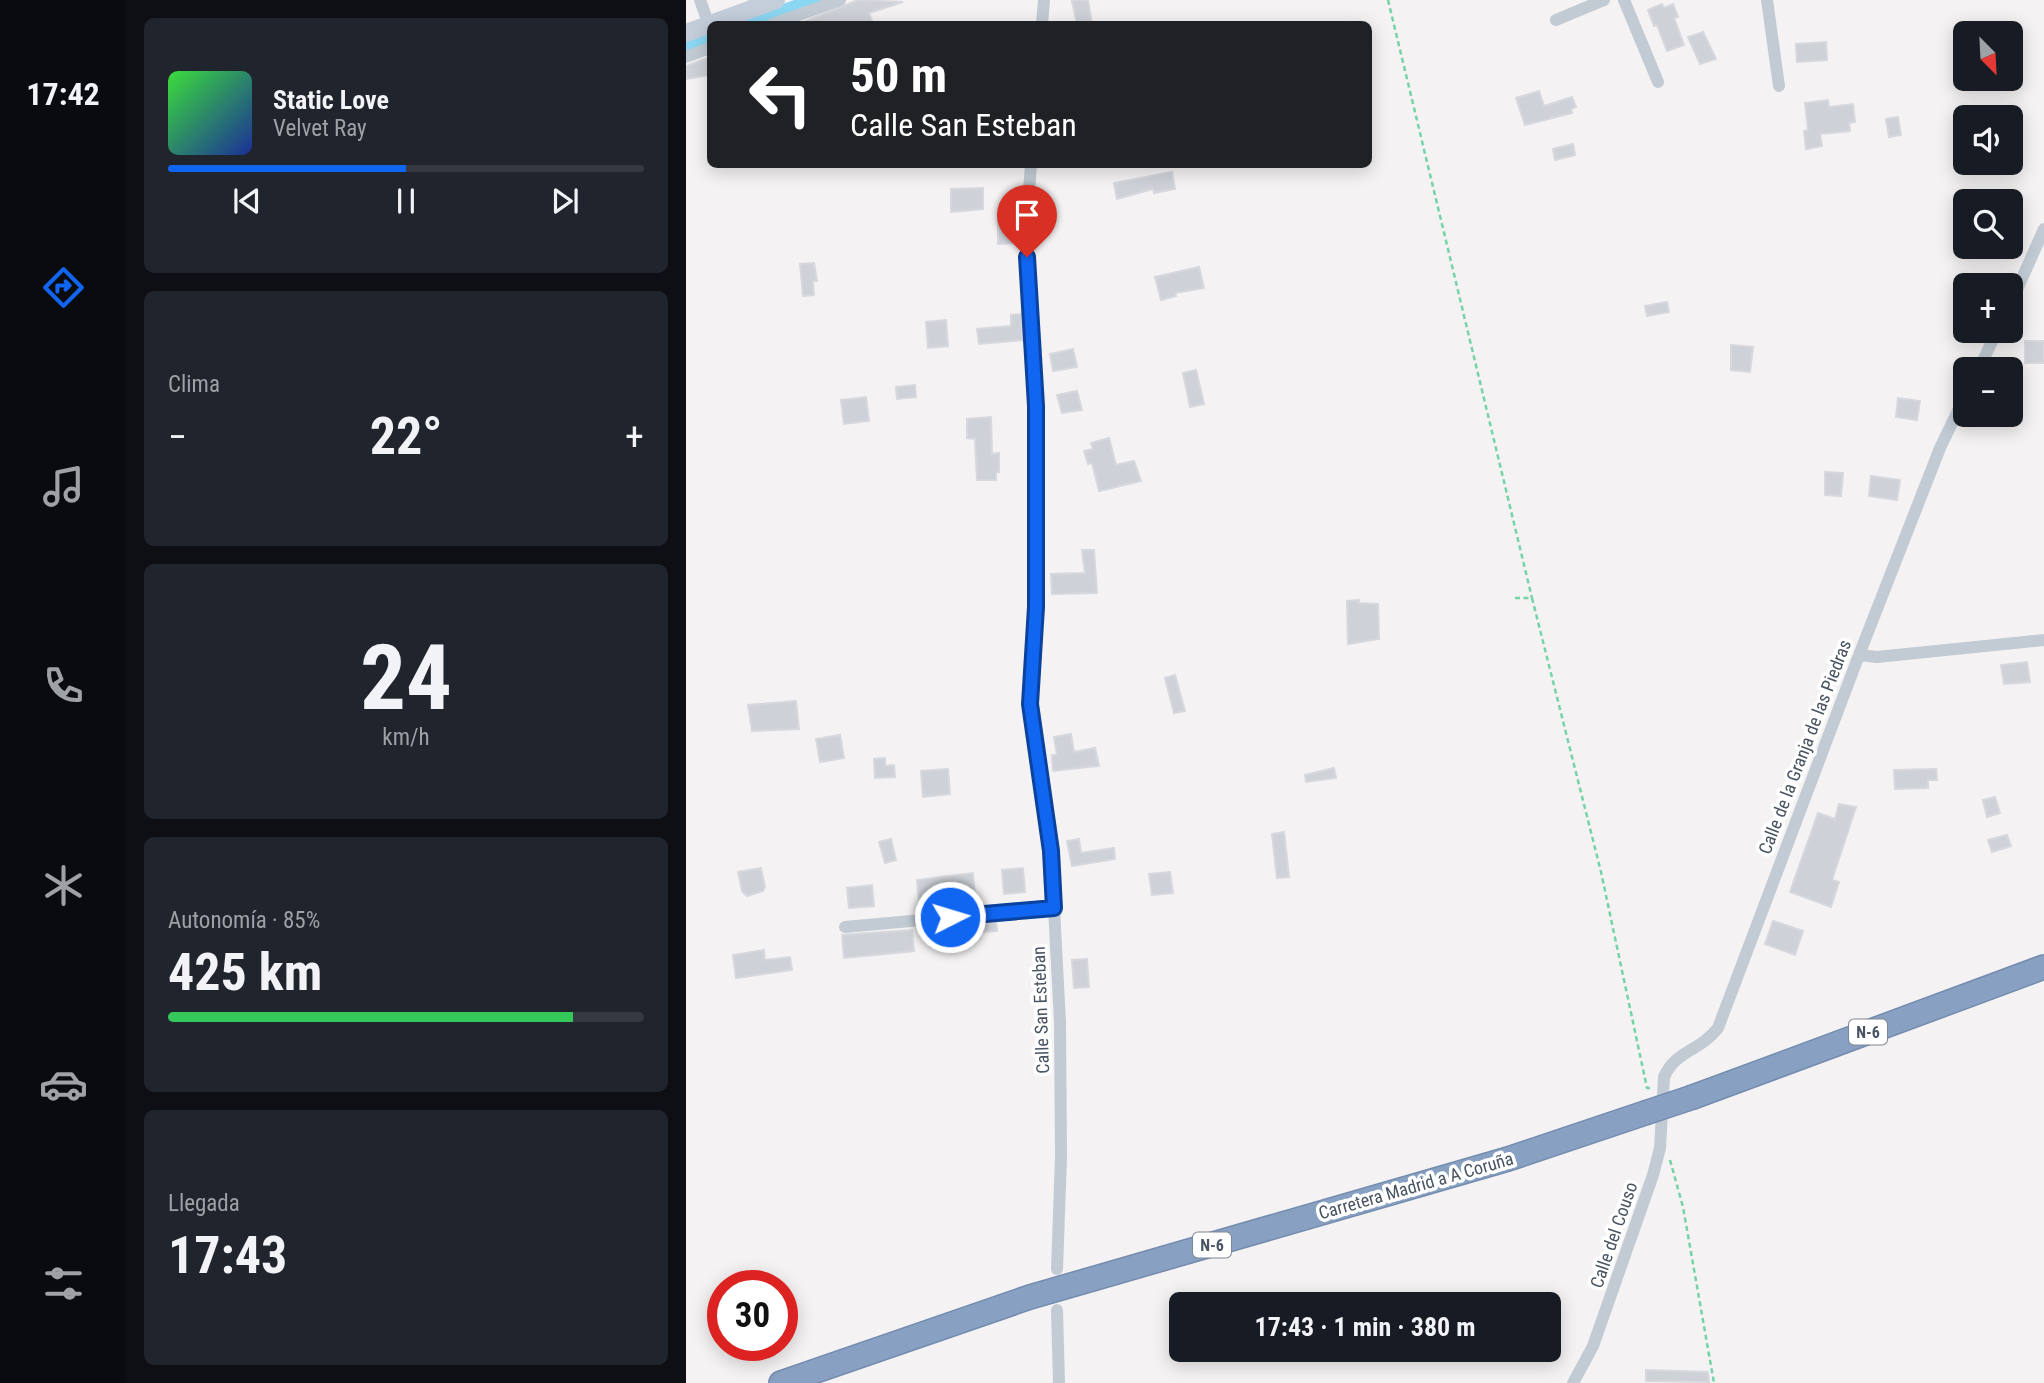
<!DOCTYPE html>
<html lang="es">
<head>
<meta charset="utf-8">
<style>
  body { margin:0; font-family:"Roboto Condensed",sans-serif; background:#20242c; color:#f1f3f6; height:100vh; display:flex; flex-direction:column; font-size:26px; white-space:nowrap }
  * { box-sizing:border-box; margin:0 }
  p { font-size:23px; color:#9ea1a6 }
  .icon { flex:none; width:38px; height:38px; fill:none; stroke:currentColor; stroke-width:2; stroke-linecap:round; stroke-linejoin:round }
  .map { position:relative; flex:1; overflow:hidden }
  .side { display:flex; flex-direction:column; gap:18px; padding:18px; background:#0d0f14; width:560px }
  .side>* { flex:none }
  .hud { position:absolute; left:21px; top:21px; width:665px; height:147px; border-radius:10px; box-shadow:0 4px 18px #0003; background:#202124; color:#fff; overflow:hidden }
  .needle { width:46px; rotate:156deg }
  .buttons { position:absolute; left:1267px; top:21px; display:grid; gap:14px }
  .buttons a { display:grid; place-items:center; width:70px; height:70px; border-radius:10px; background:#171b24; box-shadow:0 4px 18px #0003; font-size:35px }
  .speed { position:absolute; left:21px; top:1270px; display:flex; gap:14px; font-size:35px; font-weight:700; text-align:center }
  .speed>* { display:grid; place-content:center; width:91px; height:91px; border-radius:50%; background:#171b24; box-shadow:0 4px 18px #0003; line-height:1 }
  .speed .limit { border:10px solid #d22; background:#fff; color:#111 }
  .pin { position:absolute; display:grid; place-items:center; width:60px; height:60px; color:#fff; margin:-72px -30px; border-radius:50% 50% 50% 0; rotate:-45deg; box-shadow:0 0 7px #0007 }
  .pin .icon { rotate:45deg }
  .me { position:absolute; width:77px; margin:-38px; rotate:85deg; stroke-linejoin:round; filter:drop-shadow(0 0 5px #0008) }
  .turn { display:flex; align-items:center; gap:24px; height:147px; padding:0 28px; font-size:32px }
  .turn .icon { width:91px; height:91px; stroke-width:2.5 }
  .turn b { display:block; font-size:49px; line-height:60px }
  .big { font-size:52px; font-weight:700; line-height:1.1 }
  .side .tile { flex:1; display:flex; flex-direction:column; justify-content:center; gap:10px; min-width:0; padding:0 24px; border-radius:10px; background:#20242c }
  .side .dial { align-items:center; gap:0 }
  .dial b { font-size:91px; line-height:1 }
  .song { display:flex; align-items:center; gap:21px }
  .cover { width:84px; height:84px; border-radius:10px; background:linear-gradient(135deg,hsl(120 70% 55%),hsl(230 70% 35%)) }
  .played { height:7px; border-radius:4px; background:linear-gradient(90deg,#1065f1 50%,#363941 50%) }
  .keys { display:flex; justify-content:space-around; direction:ltr }
  .heat { display:flex; justify-content:space-between; align-items:center; font-size:38px; direction:ltr }
  .charge { height:10px; border-radius:5px; background:linear-gradient(90deg,#34c759 85%,#363941 0) }
  .trip { position:absolute; left:483px; top:1292px; width:392px; height:70px; border-radius:10px; background:#171b24; box-shadow:0 4px 18px #0003; font-weight:700; line-height:70px; text-align:center }
  main { display:flex; flex:1; min-height:0 }
  .menu { display:flex; flex-direction:column; width:126px; justify-content:space-around; align-items:center; background:#090b0e; color:#9ea1a6 }
  .menu .icon { width:49px; height:49px }
  .menu .current { color:#1065f1 }
  .menu b { font-size:32px; color:#f1f3f6 }
  .map>svg:first-child { display:block }
  .lines { fill:none; stroke-linecap:round; stroke-linejoin:round }
  .canal { stroke:#8bd6f2; stroke-width:14 }
  .building { fill:#ced1d7; stroke:#d6d8de; stroke-width:2 }
  .highway-casing { stroke:#738caf; stroke-width:26 }
  .path { stroke:#75d3aa; stroke-width:2.5; stroke-dasharray:5 3.5; stroke-linecap:butt }
  .street { stroke:#c2cbd4; stroke-width:12 }
  .secondary { stroke:#c4cedb; stroke-width:18 }
  .highway { stroke:#88a1c3; stroke-width:23 }
  .highway-bridge-casing { stroke:#738caf; stroke-width:26; stroke-linecap:butt }
  .highway-bridge { stroke:#88a1c3; stroke-width:23 }
  .route-casing { stroke:#0a429d; stroke-width:18 }
  .route { stroke:#1065f1; stroke-width:12 }
  .labels { text-anchor:middle; stroke-width:7; stroke-linejoin:round; paint-order:stroke }
  .shield { fill:#fff; stroke:#7f8790; stroke-width:2 }
  .shield-label { font-size:16px; font-weight:bold; fill:#485461 }
  .street-label { font-size:18px; fill:#485461; stroke:#fff }
</style>
</head>
<body>
<main>
<nav class="menu">
<b>17:42</b>
<svg class="icon current" aria-label="directions" viewBox="0 0 24 24"><path d="M12 3l9 9-9 9-9-9zM9 14v-3h6M13 9l2 2-2 2"/></svg>
<svg class="icon" aria-label="music" viewBox="0 0 24 24"><path d="M9 18V5l10-2v13"/><circle cx="6" cy="18" r="3"/><circle cx="16" cy="16" r="3"/></svg>
<svg class="icon" aria-label="phone" viewBox="0 0 24 24"><path d="M5 4h4l2 5-3 2q2 4 5 5l2-3 5 2v4C11 20 4 13 5 4z"/></svg>
<svg class="icon" aria-label="climate" viewBox="0 0 24 24"><path d="M12 3v18M4 7l16 10M4 17L20 7"/></svg>
<svg class="icon" aria-label="car" viewBox="0 0 24 24"><path d="M5 17H2v-5l4-1 3-4h7l3 4 3 1v5h-3M9 17h6M6 11h13"/><circle cx="7" cy="17" r="2"/><circle cx="17" cy="17" r="2"/></svg>
<svg class="icon" aria-label="filters" viewBox="0 0 24 24"><path d="M4 7h16M4 17h16"/><circle cx="9" cy="7" r="2"/><circle cx="15" cy="17" r="2"/></svg>
</nav>
<section class="side">
<div class="tile">
<div class="song"><i class="cover"></i><div><b>Static Love</b><p>Velvet Ray</p></div></div>
<div class="played"></div>
<div class="keys"><svg class="icon" aria-label="previous" viewBox="0 0 24 24"><path d="M18 5L8 12l10 7zM5 5v14"/></svg><svg class="icon" aria-label="pause" viewBox="0 0 24 24"><path d="M8 5v14M16 5v14"/></svg><svg class="icon" aria-label="next" viewBox="0 0 24 24"><path d="M6 5l10 7-10 7zM19 5v14"/></svg></div>
</div>
<div class="tile"><p>Clima</p>
<div class="heat"><a>−</a><b class="big">22°</b><a>+</a></div>
</div>
<div class="tile dial"><b>24</b><p>km/h</p></div>
<div class="tile"><p>Autonomía · 85%</p><b class="big">425 km</b><div class="charge"></div></div>
<div class="tile"><p>Llegada</p><b class="big">17:43</b></div>
</section>
<div class="map">
<svg width="1358" height="1383" viewBox="0 0 1358 1383">
  <rect width="100%" height="100%" fill="#f4f2f2"/>
  <g class="lines">
    <path class="canal" d="M62 24 129 0
      M0 47 24 38"/>
  </g>
  <path class="building" d="M172 0 217 2 183 13 187 24H112Z
    M391 0H402L406 24H391L386 1Z
    M976 4 978 8 987 4 992 17 988 18 998 45 981 51 971 25 968 26 962 10Z
    M1017 32 1030 59 1014 64 1002 37Z
    M1140 42 1141 60 1111 62 1110 44Z
    M24 57V75L0 79V66Z
    M853 91 858 106 886 97 890 107 885 109 886 113 839 125 830 98Z
    M1142 100 1143 107 1167 104 1169 122 1163 123 1164 131 1134 134 1136 146 1120 149 1118 131 1122 130 1119 103Z
    M1212 117 1215 135 1203 137 1200 119Z
    M887 144 889 155 869 160 867 149Z
    M486 172 489 189 468 193 467 189 431 199 428 183Z
    M297 188V209L265 212V189Z
    M333 212 332 243 312 244V213Z
    M128 263 131 281H127L128 295 117 296 114 264Z
    M513 267 518 288 489 293 490 296 475 300 469 277Z
    M981 302 983 312 961 316 959 306Z
    M336 314V340L293 344 291 329 325 326V315Z
    M260 320 262 346 242 348 240 322Z
    M1339 341H1358V363H1339Z
    M1045 345 1067 347 1064 372 1045 370Z
    M387 349 391 367 367 371 364 354Z
    M510 370 518 404 504 407 497 373Z
    M229 385 230 397 211 399 210 387Z
    M391 391 396 410 376 413 371 395Z
    M180 397 183 421 158 424 155 400Z
    M1212 398 1234 401 1231 420 1210 417Z
    M305 417 306 454 313 453V472H310V480H291L289 439 281 438V419Z
    M423 438 430 465 448 461 455 481 413 491 406 463 402 464 398 451 407 449 405 443Z
    M1139 472 1157 473 1155 496 1139 495Z
    M1185 476 1214 480 1211 500 1183 496Z
    M396 550H408L411 593 366 594 365 574 399 573Z
    M673 600V603L692 604 693 639 662 644 661 601Z
    M1341 662 1344 682 1318 684 1315 665Z
    M489 675 499 711 488 713 479 678Z
    M110 701 113 729 66 731 62 705Z
    M385 734 388 752 409 748 413 766 367 771 366 755H371L368 737Z
    M154 735 158 758 134 762 130 739Z
    M199 758V766L208 765 209 777 189 778 188 759Z
    M648 768 650 778 620 782 619 775Z
    M262 769 264 794 237 797 235 771Z
    M1250 769 1251 780H1242V788L1209 789 1208 770Z
    M1309 797 1314 813 1301 817 1297 800Z
    M1153 804 1170 807 1146 880 1153 882 1145 907 1104 892 1132 813 1149 819Z
    M598 832 603 877 591 878 586 834Z
    M1321 835 1325 846 1306 852 1302 840Z
    M205 839 210 860 199 863 193 842Z
    M393 839 395 853 428 848 429 859 386 866 381 841Z
    M75 868 79 887 77 891 61 896 56 891 52 872Z
    M337 868 339 892 318 894 316 870Z
    M484 872 487 893 466 895 463 874Z
    M287 873 289 896 233 901 231 880Z
    M186 885 188 906 163 908 161 888Z
    M1087 921 1117 931 1109 955 1079 944Z
    M310 922 311 931 277 933 278 940 260 942 259 927Z
    M226 930 228 951 158 958 156 935Z
    M78 950 79 960 104 957 106 970 50 978 47 955Z
    M401 959 403 987 388 988 386 960Z
    M960 1370 1022 1372 1023 1382 960 1381Z"/>
  <g class="lines">
    <defs>
      <path id="highway" d="M1007 1097 1358 967
        M95 1383 344 1297 822 1159 959 1113"/>
    </defs>
    <use href="#highway" class="highway-casing"/>
    <path class="path" d="M702 0 846 598
      M829 598H846L915 872 961 1088H965
      M984 1160 997 1207 1028 1383"/>
    <path class="street" d="M14 0 24 28
      M938 0 972 82
      M1081 0 1093 86
      M870 20 918 0
      M87 24 154 0
      M356 24 358 0
      M0 57 24 48
      M345 164 340 232 350 406V607L344 704 365 851 374 1022 375 1157 371 1269
      M1325 303 1358 229
      M1293 369 1311 331
      M1173 655 1191 657 1358 640
      M159 927 368 908
      M371 1310 373 1383
      M887 1383 907 1346 967 1175 974 1148 978 1077C990 1050 1013 1052 1032 1028L1173 655 1254 448 1279 396"/>
    <path class="secondary" d="M0 33 90 0"/>
    <use href="#highway" class="highway"/>
    <defs>
      <path id="highway-bridge" d="M959 1113 1007 1097"/>
    </defs>
    <use href="#highway-bridge" class="highway-bridge-casing"/>
    <use href="#highway-bridge" class="highway-bridge"/>
  </g>
  <g class="lines">
    <defs>
      <path id="route" d="M264 917 368 908 365 851 344 704 350 607V406L341 257"/>
    </defs>
    <use href="#route" class="route-casing"/>
    <use href="#route" class="route"/>
  </g>
  <g class="labels">
    <g class="shield">
      <rect x="1163" y="1019.5" width="38" height="25" rx="5"/>
      <rect x="507" y="1232.5" width="38" height="25" rx="5"/>
    </g>
    <g class="shield-label">
      <text x="1182" y="1038">N-6</text>
      <text x="526" y="1251">N-6</text>
    </g>
    <g class="street-label">
      <text transform="translate(1119 747) rotate(-69)" y="6">Calle de la Granja de las Piedras</text>
      <text transform="translate(355 1010) rotate(-92)" y="6">Calle San Esteban</text>
      <text transform="translate(730 1186) rotate(-16)" y="6">Carretera Madrid a A Coruña</text>
      <text transform="translate(928 1235) rotate(-71)" y="6">Calle del Couso</text>
    </g>
  </g>
</svg>
<div class="buttons">
<a><svg class="needle" viewBox="-14 -14 28 28"><path d="M0-13l5 13h-10z" fill="#e53935"/><path d="M0 13l5-13h-10z" fill="#9ea1a6"/></svg></a>
<a><svg class="icon" aria-label="sound" viewBox="0 0 24 24"><path d="M4 9h4l5-4v14l-5-4H4zM17 9q2 3 0 6"/></svg></a>
<a><svg class="icon" aria-label="search" viewBox="0 0 24 24"><circle cx="10" cy="10" r="6"/><path d="M15 15l6 6"/></svg></a>
<a>+</a>
<a>−</a>
</div>
<div class="speed"><div class="limit">30</div></div>
<div class="pin" style="left:341px;top:257px;background:#d93025"><svg class="icon" aria-label="arrive" viewBox="0 0 24 24"><path d="M6 21V4h12l-3 4 3 4H6"/></svg></div>
<svg class="me" style="left:264px;top:917px" viewBox="-20 -20 40 40"><circle r="17" fill="#1065f1" stroke="#fff" stroke-width="3"/><path d="M0-11L8 9 0 5-8 9z" fill="#fff"/></svg>
<div class="trip">17:43 · 1 min · 380 m</div>
<div class="hud">
<div class="turn"><svg class="icon" aria-label="left" viewBox="0 0 24 24"><path d="M17 20v-9H6M10 6l-5 5 5 5"/></svg><div><b>50 m</b>Calle San Esteban</div></div>
</div>
</div>
</main>
</body>
</html>
